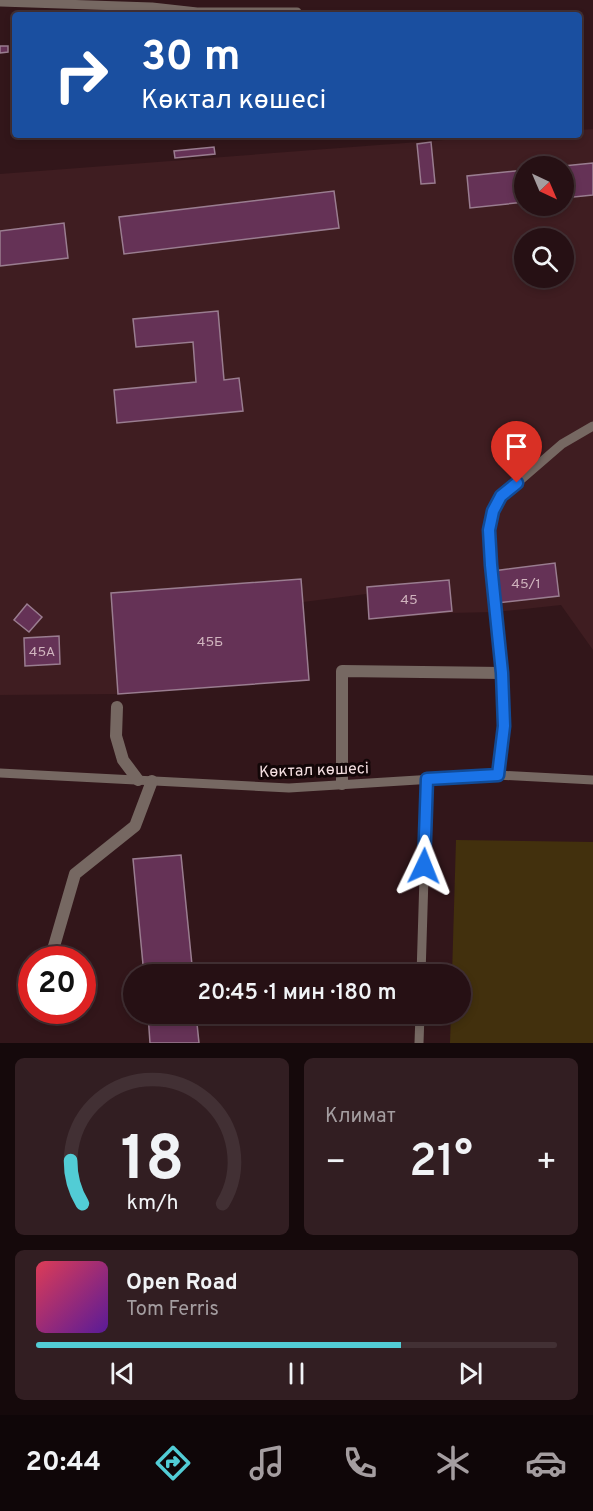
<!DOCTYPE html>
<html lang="ru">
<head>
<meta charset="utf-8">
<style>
  body { margin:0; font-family:Overpass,sans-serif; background:#321e22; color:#f1f3f6; height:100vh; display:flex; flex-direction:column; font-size:22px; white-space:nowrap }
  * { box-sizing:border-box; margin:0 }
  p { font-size:20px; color:#a49da0 }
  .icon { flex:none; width:33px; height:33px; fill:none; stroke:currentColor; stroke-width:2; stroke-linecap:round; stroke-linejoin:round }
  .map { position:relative; height:1043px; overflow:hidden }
  .sheet { display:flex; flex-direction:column; gap:15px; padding:15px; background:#15090b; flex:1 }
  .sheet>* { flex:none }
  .banner { position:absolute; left:12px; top:12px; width:570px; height:126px; border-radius:6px; box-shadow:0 3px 9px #0003,0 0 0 2px #423034; background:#1a4fa0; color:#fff; overflow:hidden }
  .needle { width:39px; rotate:136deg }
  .tools { position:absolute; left:514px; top:156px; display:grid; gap:12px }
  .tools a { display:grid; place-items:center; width:60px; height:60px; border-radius:50%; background:#261014; box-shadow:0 3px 9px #0003,0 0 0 2px #423034; font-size:30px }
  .speed { position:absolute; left:18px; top:946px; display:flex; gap:12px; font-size:30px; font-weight:700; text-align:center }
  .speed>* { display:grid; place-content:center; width:78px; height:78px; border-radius:50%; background:#261014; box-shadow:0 3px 9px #0003,0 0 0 2px #423034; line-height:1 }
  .speed .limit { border:9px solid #d22; background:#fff; color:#111 }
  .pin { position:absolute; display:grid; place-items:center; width:51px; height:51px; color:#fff; margin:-62px -26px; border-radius:50% 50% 50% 0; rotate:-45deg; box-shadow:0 0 6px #0007 }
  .pin .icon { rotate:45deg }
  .me { position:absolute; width:66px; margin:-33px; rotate:2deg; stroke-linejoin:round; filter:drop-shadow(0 0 4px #0008) }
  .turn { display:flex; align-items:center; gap:21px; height:126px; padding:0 30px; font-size:27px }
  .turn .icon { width:78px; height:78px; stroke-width:2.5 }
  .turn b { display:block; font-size:42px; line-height:51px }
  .big { font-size:45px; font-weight:600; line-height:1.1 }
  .sheet .card { flex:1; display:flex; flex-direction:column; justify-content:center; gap:9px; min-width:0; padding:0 21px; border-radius:9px; background:#321e22 }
  .sheet .dial { align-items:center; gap:0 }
  .dial svg { height:156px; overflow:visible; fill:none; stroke:#423034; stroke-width:7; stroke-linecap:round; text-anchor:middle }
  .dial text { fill:#f1f3f6; stroke:none }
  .song { display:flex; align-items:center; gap:18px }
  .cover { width:72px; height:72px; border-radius:9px; background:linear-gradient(135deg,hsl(350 70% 55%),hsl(270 70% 35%)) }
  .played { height:6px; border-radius:3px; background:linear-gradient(90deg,#52ccd5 70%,#423034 70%) }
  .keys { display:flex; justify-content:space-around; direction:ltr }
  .heat { display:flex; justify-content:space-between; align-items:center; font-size:33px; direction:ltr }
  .sheet .tiles { flex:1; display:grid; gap:15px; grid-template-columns:1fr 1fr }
  .card:last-child { grid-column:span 2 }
  .trip { position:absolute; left:123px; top:964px; width:348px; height:60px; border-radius:30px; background:#261014; box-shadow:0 3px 9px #0003,0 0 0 2px #423034; font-weight:600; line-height:60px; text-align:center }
  .tab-bar { display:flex; height:96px; justify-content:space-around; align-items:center; background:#0f0608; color:#a49da0 }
  .tab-bar .icon { width:42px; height:42px }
  .tab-bar .on { color:#52ccd5 }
  .tab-bar b { font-size:27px; color:#f1f3f6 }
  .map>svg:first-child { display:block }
  .built { fill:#3f1d21; fill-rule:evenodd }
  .green { fill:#42300d }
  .building { fill:#653256; stroke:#9a7d90; stroke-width:1.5 }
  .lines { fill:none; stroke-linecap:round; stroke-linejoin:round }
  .lane { stroke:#766862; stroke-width:9 }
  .street { stroke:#766862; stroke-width:12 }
  .route-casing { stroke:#114b97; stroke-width:15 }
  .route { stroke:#1a73e8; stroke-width:10 }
  .labels { text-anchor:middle; stroke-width:6; stroke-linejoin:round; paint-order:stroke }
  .number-label { font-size:14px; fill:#d0b4be }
  .street-label { font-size:16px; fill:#f4dfe1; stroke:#120607 }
</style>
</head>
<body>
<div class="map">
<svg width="593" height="1043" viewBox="0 0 593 1043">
  <rect width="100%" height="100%" fill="#32161a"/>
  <path class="built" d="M593 129V650L561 605 496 612 449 613 369 620 366 594 303 602 309 680 118 694 0 695V174L511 135H579V130ZM525 166H564V206H525ZM525 238H564V278H525Z"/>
  <path class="green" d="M456 840 593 842V1043H450L451 1014H460V975H452Z"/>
  <path class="building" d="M0 46H8V52L0 53Z
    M431 142 435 183 421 184 417 144Z
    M214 147 215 154 175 158 174 151Z
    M593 163V195L564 198V166H563Z
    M525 170V202L470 208 467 176Z
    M334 191 339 228 124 254 119 217Z
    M64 223 68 258 0 266V231Z
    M218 311 224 380 239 378 243 411 117 423 114 390 196 382 193 342 136 347 133 319Z
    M555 563 559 596 497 603 493 571Z
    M301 579 309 680 118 694 111 593Z
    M449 580 452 611 369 619 367 587Z
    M27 604 42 617 29 632 14 620Z
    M59 636 60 664 25 666 24 638Z
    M181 855 193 975H144L133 859Z
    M148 1014H196L199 1043H150Z"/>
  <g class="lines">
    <path class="lane" d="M0 2 152 7 197 12H297
      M0 773 289 788 498 775 593 780
      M498 775 504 726 502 673 491 565 489 530 493 511 502 496 562 444 593 426
      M421 975 427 779
      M419 1043 420 1014"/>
    <path class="street" d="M117 707 116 736 123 760 138 780
      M342 784V671L502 673
      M50 960 75 874 135 826 152 781"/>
  </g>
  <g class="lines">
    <defs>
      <path id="route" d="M424 866 427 779 498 775 504 726 502 673 491 565 489 530 493 511 501 496 517 483"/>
    </defs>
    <use href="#route" class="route-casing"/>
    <use href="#route" class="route"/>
  </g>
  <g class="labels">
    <g class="number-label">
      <text x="526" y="588">45/1</text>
      <text x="409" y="604">45</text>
      <text x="210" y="646">45Б</text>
      <text x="42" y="656">45А</text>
    </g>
    <g class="street-label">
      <text transform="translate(314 769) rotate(-2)" y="6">Көктал көшесі</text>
    </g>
  </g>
</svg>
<div class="tools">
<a><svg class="needle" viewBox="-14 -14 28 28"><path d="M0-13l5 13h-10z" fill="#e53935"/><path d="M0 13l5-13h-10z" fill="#a49da0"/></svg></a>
<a><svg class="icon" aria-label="search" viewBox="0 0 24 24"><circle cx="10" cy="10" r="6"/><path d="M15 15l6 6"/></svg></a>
</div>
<div class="speed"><div class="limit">20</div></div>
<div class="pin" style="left:517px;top:483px;background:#d93025"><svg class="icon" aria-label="arrive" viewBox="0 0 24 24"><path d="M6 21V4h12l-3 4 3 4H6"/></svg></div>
<svg class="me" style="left:424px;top:866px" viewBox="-20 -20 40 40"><path d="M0-17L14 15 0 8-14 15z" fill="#1a73e8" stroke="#fff" stroke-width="4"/></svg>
<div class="trip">20:45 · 1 мин · 180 m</div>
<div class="banner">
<div class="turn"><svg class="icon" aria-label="right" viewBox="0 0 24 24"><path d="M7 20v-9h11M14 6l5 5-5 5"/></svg><div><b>30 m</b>Көктал көшесі</div></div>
</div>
</div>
<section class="sheet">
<div class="tiles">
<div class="card dial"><svg viewBox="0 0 100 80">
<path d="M14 69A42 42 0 1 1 86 69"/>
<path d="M14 69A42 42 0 0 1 8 47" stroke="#52ccd5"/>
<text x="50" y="56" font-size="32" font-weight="700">18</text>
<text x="50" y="72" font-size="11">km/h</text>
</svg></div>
<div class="card"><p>Климат</p>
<div class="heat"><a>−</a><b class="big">21°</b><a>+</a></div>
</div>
<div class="card">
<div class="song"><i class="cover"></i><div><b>Open Road</b><p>Tom Ferris</p></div></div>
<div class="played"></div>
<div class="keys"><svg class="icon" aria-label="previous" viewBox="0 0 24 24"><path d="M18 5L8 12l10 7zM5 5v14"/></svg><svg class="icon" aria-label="pause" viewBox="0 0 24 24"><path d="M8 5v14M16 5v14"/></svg><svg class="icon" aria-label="next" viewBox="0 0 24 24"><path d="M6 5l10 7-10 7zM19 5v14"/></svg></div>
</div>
</div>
</section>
<nav class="tab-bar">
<b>20:44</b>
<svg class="icon on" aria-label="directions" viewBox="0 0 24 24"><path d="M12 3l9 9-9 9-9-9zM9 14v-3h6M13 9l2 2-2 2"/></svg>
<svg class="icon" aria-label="music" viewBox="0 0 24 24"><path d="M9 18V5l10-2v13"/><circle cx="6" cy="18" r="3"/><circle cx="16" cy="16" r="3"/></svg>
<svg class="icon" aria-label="phone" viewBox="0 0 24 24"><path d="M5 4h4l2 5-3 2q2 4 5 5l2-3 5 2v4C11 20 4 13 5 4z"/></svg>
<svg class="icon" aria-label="climate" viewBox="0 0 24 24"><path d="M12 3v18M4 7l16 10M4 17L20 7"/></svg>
<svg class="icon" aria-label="car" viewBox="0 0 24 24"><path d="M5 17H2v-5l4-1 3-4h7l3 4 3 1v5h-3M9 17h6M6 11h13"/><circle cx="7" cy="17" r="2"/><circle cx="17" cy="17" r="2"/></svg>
</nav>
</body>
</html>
